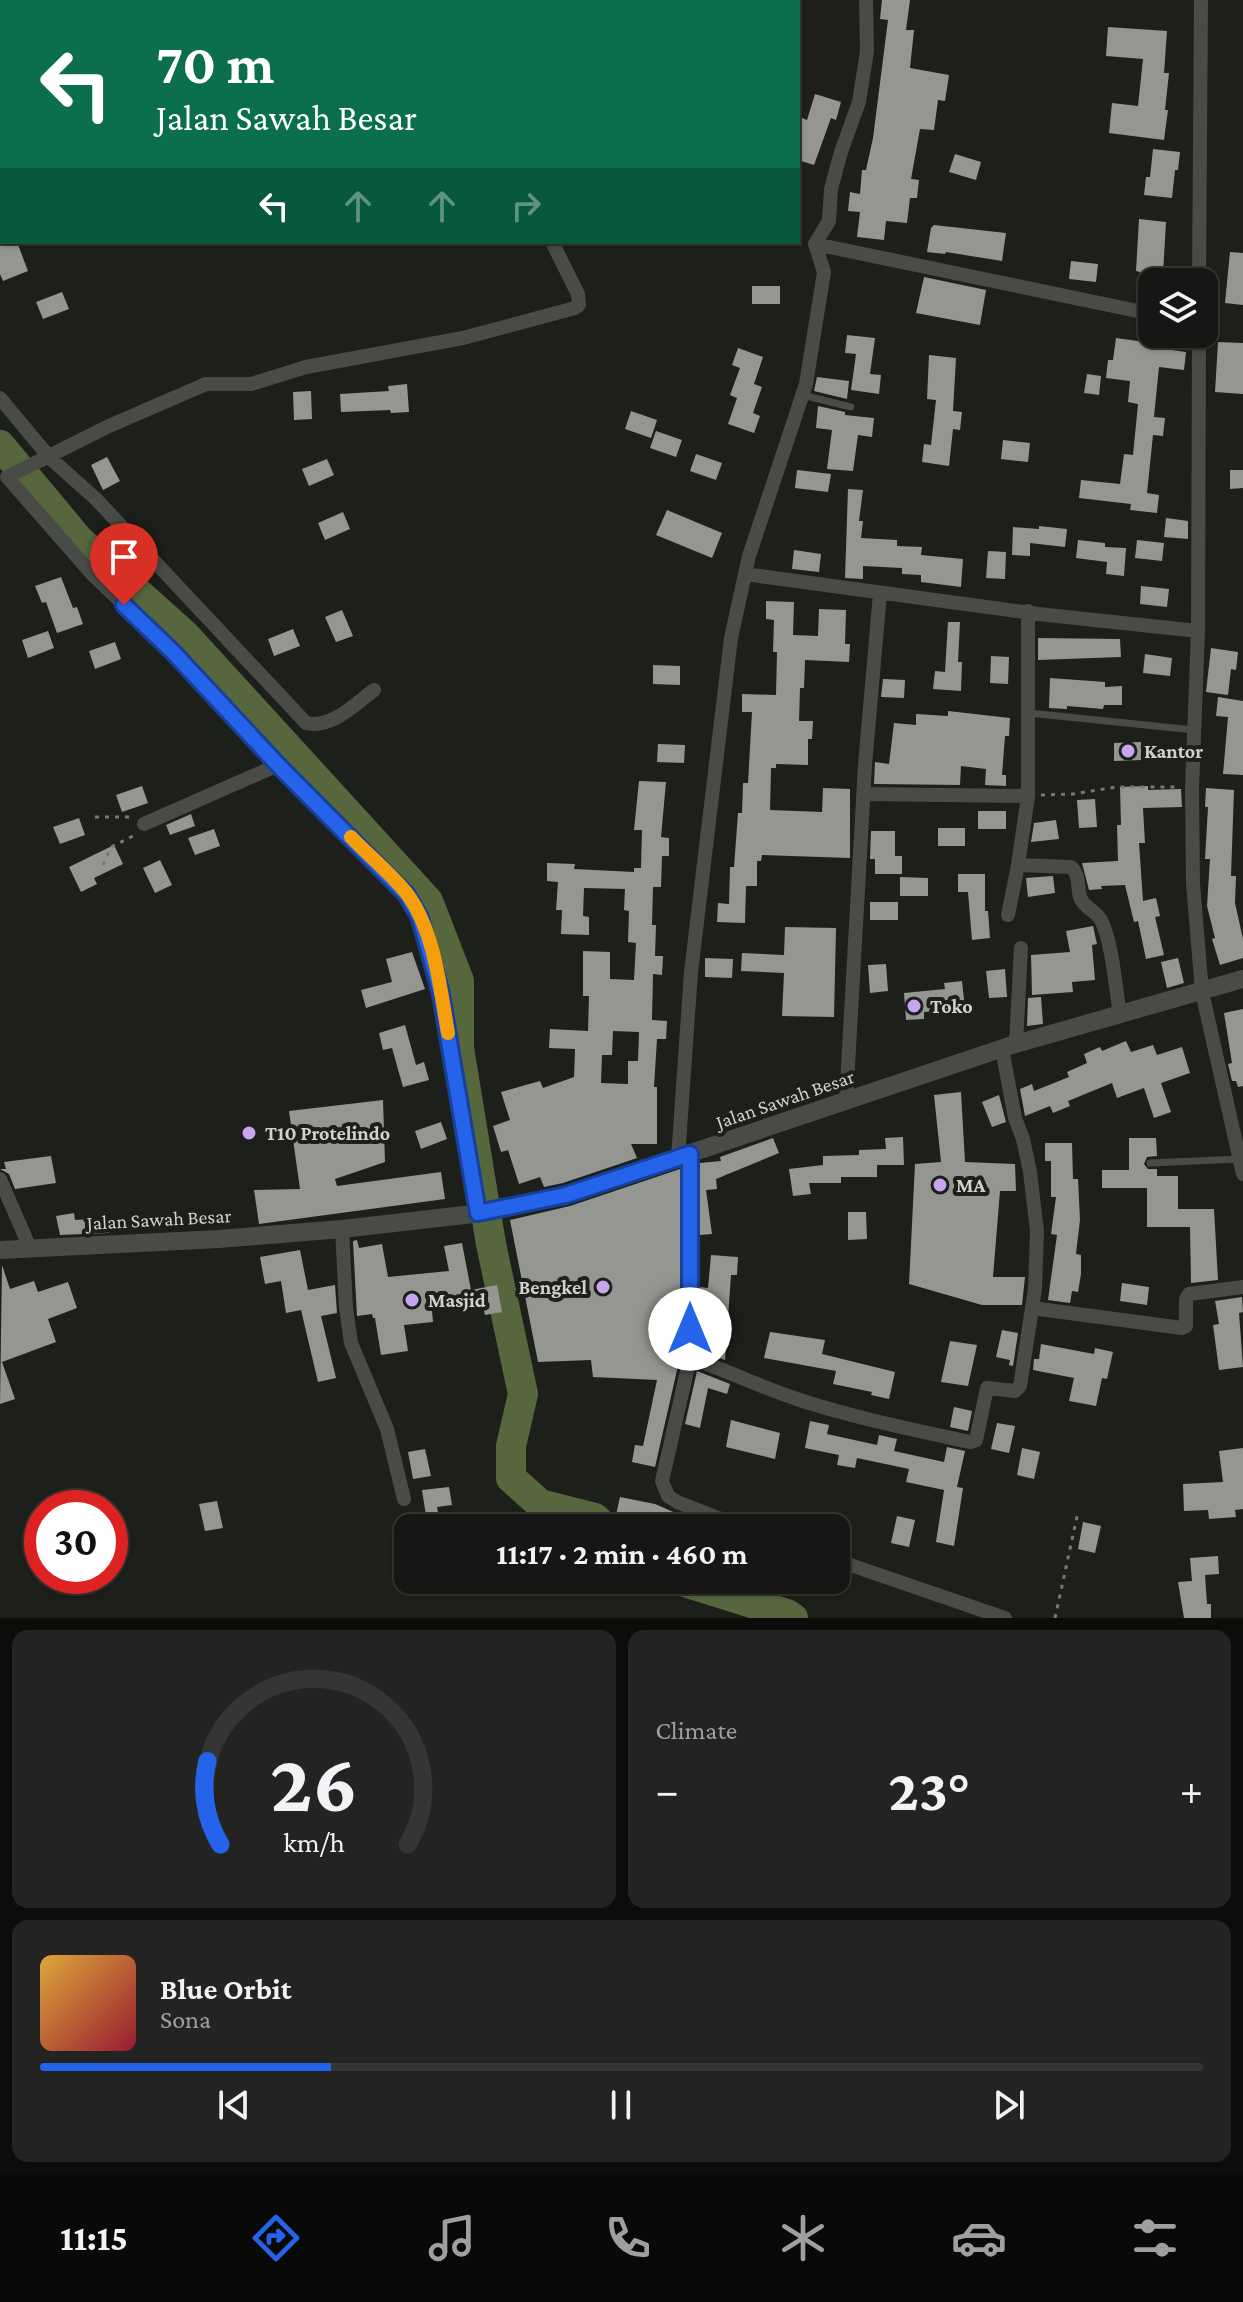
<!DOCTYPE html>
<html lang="en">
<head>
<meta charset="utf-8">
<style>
  body { margin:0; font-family:"Crimson Pro",serif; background:#232422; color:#f1f3f6; height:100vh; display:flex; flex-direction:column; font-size:30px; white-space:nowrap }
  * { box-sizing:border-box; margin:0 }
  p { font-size:26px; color:#9e9fa0 }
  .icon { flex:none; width:44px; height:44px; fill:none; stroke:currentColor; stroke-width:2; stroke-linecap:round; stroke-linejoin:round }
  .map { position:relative; height:1618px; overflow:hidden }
  .sheet { display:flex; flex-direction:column; gap:12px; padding:12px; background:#0c0d0b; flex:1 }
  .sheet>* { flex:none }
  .banner { position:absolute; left:0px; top:0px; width:800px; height:244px; box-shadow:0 2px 6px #0004,0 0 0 2px #353634; background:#0b6e4f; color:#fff; overflow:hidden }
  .buttons { position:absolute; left:1138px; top:268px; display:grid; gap:16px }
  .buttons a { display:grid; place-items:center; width:80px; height:80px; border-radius:16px; background:#161714; box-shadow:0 2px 6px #0004,0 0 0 2px #353634; font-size:40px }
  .speed { position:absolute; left:24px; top:1490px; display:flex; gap:16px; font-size:40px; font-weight:700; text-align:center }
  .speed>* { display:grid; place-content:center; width:104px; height:104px; border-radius:50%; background:#161714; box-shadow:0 2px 6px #0004,0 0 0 2px #353634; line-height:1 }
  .speed .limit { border:12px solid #d22; background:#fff; color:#111 }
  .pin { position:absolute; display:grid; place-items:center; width:68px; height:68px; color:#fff; margin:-82px -34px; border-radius:50% 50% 50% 0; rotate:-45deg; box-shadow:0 0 8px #0007 }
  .pin .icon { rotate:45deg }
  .me { position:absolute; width:88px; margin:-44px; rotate:0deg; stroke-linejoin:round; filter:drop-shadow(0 0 6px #0008) }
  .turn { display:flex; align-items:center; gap:28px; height:168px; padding:0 24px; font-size:36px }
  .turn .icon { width:104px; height:104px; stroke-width:2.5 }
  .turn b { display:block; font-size:56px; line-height:68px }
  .lanes { display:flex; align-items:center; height:76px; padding:0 24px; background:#0003; justify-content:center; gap:40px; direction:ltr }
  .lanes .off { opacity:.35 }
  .big { font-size:60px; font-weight:700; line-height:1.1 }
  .sheet .card { flex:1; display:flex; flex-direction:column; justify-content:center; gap:12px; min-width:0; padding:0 28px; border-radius:16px; background:#232422 }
  .sheet .dial { align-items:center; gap:0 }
  .dial svg { height:208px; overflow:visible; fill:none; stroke:#353634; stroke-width:7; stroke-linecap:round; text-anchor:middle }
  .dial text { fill:#f1f3f6; stroke:none }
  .song { display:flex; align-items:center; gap:24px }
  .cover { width:96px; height:96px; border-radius:12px; background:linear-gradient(135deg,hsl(40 70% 55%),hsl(350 70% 35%)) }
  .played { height:8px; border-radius:4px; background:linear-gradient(90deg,#2563eb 25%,#353634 25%) }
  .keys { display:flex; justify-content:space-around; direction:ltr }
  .heat { display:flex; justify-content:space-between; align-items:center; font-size:44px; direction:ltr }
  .sheet .tiles { flex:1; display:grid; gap:12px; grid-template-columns:1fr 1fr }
  .card:last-child { grid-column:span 2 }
  .trip { position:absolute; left:394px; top:1514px; width:456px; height:80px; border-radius:16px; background:#161714; box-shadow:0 2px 6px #0004,0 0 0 2px #353634; font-weight:700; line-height:80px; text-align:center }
  .menu { display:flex; height:128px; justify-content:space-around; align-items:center; background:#090908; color:#9e9fa0 }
  .menu .icon { width:56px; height:56px }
  .menu .current { color:#2563eb }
  .menu b { font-size:36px; color:#f1f3f6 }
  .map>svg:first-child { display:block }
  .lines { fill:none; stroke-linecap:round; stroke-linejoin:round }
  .river { stroke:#57673d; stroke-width:30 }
  .building { fill:#949791; fill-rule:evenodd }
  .path { stroke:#787975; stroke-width:3; stroke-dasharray:4 6; stroke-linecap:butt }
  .lane { stroke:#494b46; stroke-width:7 }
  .street { stroke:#494b46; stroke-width:14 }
  .secondary { stroke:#494b46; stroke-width:18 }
  .route-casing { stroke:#184099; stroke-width:20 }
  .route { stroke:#2563eb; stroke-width:14 }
  .slow { stroke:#f59e0b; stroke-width:14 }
  .poi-dot { fill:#c8a6ef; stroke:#1d1f1a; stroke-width:3 }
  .labels { text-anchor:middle; stroke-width:8; stroke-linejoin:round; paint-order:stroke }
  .poi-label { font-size:20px; font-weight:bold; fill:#d1d2cf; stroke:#1d1f1a; text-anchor:start }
  .street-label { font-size:20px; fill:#d1d2cf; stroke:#1d1f1a }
</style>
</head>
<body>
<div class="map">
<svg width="1243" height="1618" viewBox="0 0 1243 1618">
  <rect width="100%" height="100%" fill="#1d1f1a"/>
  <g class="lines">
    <path class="river" d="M0 445 79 540 186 636 428 901 459 981V1048L491 1244 523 1394 511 1446V1478L540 1504 595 1518 605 1528
      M678 1580 787 1614 793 1618"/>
  </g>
  <path class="building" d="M882 0H910L906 30H914L910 68 949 75 945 101 938 100 934 130 920 129 911 179 919 180 917 198H910L907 223 886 221 884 240 857 237 860 212 848 211 850 192 860 194 862 170H866L873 138 888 20 880 19Z
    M1108 27 1167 31 1164 73H1169L1165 110H1168L1164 140 1109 133 1112 103 1138 106 1143 59 1106 56Z
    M815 94 841 102 836 120 831 118 814 165 798 160V132L802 118 807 120Z
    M1153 149 1180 152 1178 170H1175L1172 198 1144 195 1146 177H1150Z
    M955 154 981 162 976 180 949 172Z
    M1139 219 1166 222 1163 274 1152 273V304L1137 301 1140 272 1136 271Z
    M934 225 1006 233 1002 261 946 252 945 254 927 252 931 228Z
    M0 242H17L28 271 3 281 0 274Z
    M1230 252 1243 253V305L1225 303Z
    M1071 261 1098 264 1096 282 1069 279Z
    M924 277 986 290 980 325 916 313Z
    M752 286H780V304H752Z
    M62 292 69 309 43 319 36 302Z
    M1145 334H1173L1171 350 1186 352 1184 370 1159 367 1154 417 1165 418 1163 436 1153 435 1147 493 1159 495 1157 513 1130 510 1131 504 1079 498 1081 480 1120 484 1124 454 1133 455 1138 404 1128 402 1130 381 1106 378 1108 360H1113L1116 338 1145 342Z
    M847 335 875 338 870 374 881 375 879 394 851 390 856 354 845 353Z
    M1218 342 1243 343V394L1215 392Z
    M738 348 763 357 754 384 762 387 753 413 760 416 754 433 728 424 737 398 730 395 740 368 732 365Z
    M929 355 956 358 953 411 962 412 960 430 953 429 949 466 922 462 924 444 931 445 936 400 927 399Z
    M1087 374 1101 376 1099 395 1084 393Z
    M817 377 849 381 847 399 814 391Z
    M407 384 409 412 391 413 390 410 341 412 340 394 389 391 388 386Z
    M311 391 312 419 294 420 293 392Z
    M818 406 845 412V415L874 418 872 437 858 435 853 471 827 469 832 430 816 428Z
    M631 411 657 420 651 438 625 429Z
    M656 431 682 440 676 457 650 448Z
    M1003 440 1030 443 1028 462 1001 459Z
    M696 454 722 463 716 480 690 471Z
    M107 457 120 481 103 490 91 465Z
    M327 459 334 475 309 486 302 469Z
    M797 470 831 474 828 492 795 488Z
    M1230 470H1243V488L1230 489Z
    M848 489 863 490 859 521H863L861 538 897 540V546L922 547 921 555 963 559 961 587 921 582V575L902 574V568L863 566V579L845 578Z
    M667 510 722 533 712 558 656 535Z
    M343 512 350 529 325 540 318 523Z
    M1166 518 1188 521V539L1164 537Z
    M1039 526 1067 529 1065 547 1030 543V556L1012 555 1013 527 1039 529Z
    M1078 540 1105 543V547L1126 548 1124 576 1106 574 1107 562 1076 558Z
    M1137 540 1164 543 1162 561 1135 558Z
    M794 550 821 554 819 572 792 569Z
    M988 551 1006 552 1005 579 986 578Z
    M61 577 73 608 77 607 83 624 57 633 46 602 42 603 35 586Z
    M1141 586 1169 589 1167 607 1140 604Z
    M766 601 794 602 793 635 818 636 819 609 846 610 845 644H850L849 662 805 660 804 688H800L799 721H813L812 739H808V765L776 764V768H771L770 810 822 812 823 788 850 789V858L762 855 761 861H757V886H746L745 923 717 922 718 903 729 904 730 867H734L738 813H742L743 783H748L752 712H742V694L776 695 777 652H773L774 620 766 619Z
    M342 610 353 636 336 642 325 617Z
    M948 622H960L958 662H962L961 691 933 689 935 671 945 672Z
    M293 629 300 646 274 656 268 639Z
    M48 631 54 648 28 658 22 640Z
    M1038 638 1120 639 1121 657 1038 660Z
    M115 642 121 659 95 669 89 651Z
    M1211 648 1238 652 1236 670 1231 669 1228 695 1206 692Z
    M1145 654 1172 658 1170 676 1143 673Z
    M991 656 1009 657 1008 684 990 683Z
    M653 665 680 666V685L653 684Z
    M1050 678 1105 682V687L1122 686V705H1104L1103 709 1067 706V709L1049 708Z
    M883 679 905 680 904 698 881 697Z
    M1218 697 1243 701V775L1223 774 1228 717 1216 716Z
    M948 711 1010 718 1009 736H1005L1002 775H1006V786L985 785 986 769 961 766 960 785 874 784 875 762 889 764 894 723 916 725V714L948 716Z
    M1141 742V760L1114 761V743Z
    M658 744 685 745 684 763 657 762Z
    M639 781 666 782 661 837 669 838V856H662L661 887H653L652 925H656L655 956H663L662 975 653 974 652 1020 667 1021 666 1039H657L654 1087H657V1144H631L637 1158 563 1183 544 1187 540 1177 519 1184 508 1150 501 1152 493 1126 510 1120 501 1092 540 1081 543 1088 574 1077 575 1049 549 1048 550 1029 588 1031 589 996H583V951L610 952V979L634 980 636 943 628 942 629 911 624 910 625 889 584 888 583 916 589 917V935L561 934 562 910H556L558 882 547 881V863L575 864 574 869 634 872V868H641L642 830H634ZM613 1031 639 1032 638 1061H628V1084L601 1083 602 1055H612Z
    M142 786 148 803 122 812 116 795Z
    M1148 786V790L1181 789 1182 807 1143 808 1145 843H1139L1143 901 1156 898 1160 916 1155 917 1164 955 1146 959 1138 921 1134 922 1125 885 1101 886 1102 889 1089 890 1082 863 1118 861 1117 825H1121L1120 787Z
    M1206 788 1234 790 1231 876H1236L1235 903 1243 939V958L1220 965 1212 939 1215 938 1207 906 1210 859H1205L1208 807H1205Z
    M1095 799 1097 827 1079 828 1077 800Z
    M978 811H1006V829H978Z
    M191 814 195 826 170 835 166 825Z
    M79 818 85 835 60 844 53 827Z
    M1056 820 1059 839 1031 842 1034 823Z
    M938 828H965V846H938Z
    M214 829 220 846 195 855 188 838Z
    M871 831H895V856H902V874H875V859H870Z
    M114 845 123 864 94 878 97 884 81 892 69 867Z
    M160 860 172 885 155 893 143 868Z
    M958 874H985V911H988L990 938 972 940 968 892H958Z
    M1053 876 1055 893 1028 897 1026 878Z
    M900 877 928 878V896H900Z
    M870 902H898V920H870Z
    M1093 926 1097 944 1092 945 1095 980 1072 982 1073 992 1032 995 1031 955 1070 952 1066 931Z
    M785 927 836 928 834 1017 782 1016 784 973 741 971 742 953 784 955Z
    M412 952 425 989 366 1008 361 990 392 982 386 959Z
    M705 958 733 959 732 978 705 977Z
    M1178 958 1184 983 1167 988 1161 962Z
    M886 964 888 991 870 993 868 965Z
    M1005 969 1007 997 989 998 986 971Z
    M962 981 965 1009 924 1012V1019L906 1020 904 993 945 989 944 983Z
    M1041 997 1043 1024 1027 1026 1028 998Z
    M1243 1009V1086L1238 1087 1236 1081H1232L1228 1064 1232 1063 1224 1013Z
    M405 1025 416 1065 424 1062 429 1080 403 1087 392 1048 383 1050 379 1033Z
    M1126 1041 1131 1052 1153 1045 1157 1055 1182 1047 1190 1073 1161 1083 1171 1112 1154 1118 1144 1088 1117 1098 1112 1083 1068 1101 1070 1106 1053 1113 1050 1106 1025 1116 1020 1089 1032 1084 1034 1091 1069 1077 1067 1072 1087 1063 1084 1054 1100 1047 1102 1051Z
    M961 1092 965 1162 1015 1164 1016 1191H1000L993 1277H1025L1022 1305H982L909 1284 915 1164 941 1162 934 1095Z
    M999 1095 1006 1122 992 1127 982 1102Z
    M383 1100 385 1162 335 1179 337 1186 441 1172 445 1199 259 1224 254 1190 300 1189 289 1111Z
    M441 1122 447 1139 421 1149 415 1131Z
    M903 1137 904 1165H877V1177H841V1183H809L811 1194 793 1196 789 1169 823 1165V1156L859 1155V1150L886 1149 885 1138Z
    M773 1138 779 1153 716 1179 717 1189 706 1190 712 1234 700 1235V1163L721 1161 720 1157Z
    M1129 1138H1156L1157 1156 1147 1157 1144 1164 1148 1169H1157V1176H1178V1209H1214L1218 1280 1191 1283 1190 1227H1147V1188H1102V1170H1129Z
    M1045 1143H1072L1073 1179H1078L1080 1220 1076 1254 1081 1255V1274L1078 1292 1072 1291 1070 1303 1048 1300 1057 1235 1051 1234 1056 1197H1051V1161H1045Z
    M51 1156 56 1183 15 1189 9 1174 0 1169H6L4 1162Z
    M680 1169V1357L655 1467 632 1462 635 1445 643 1446 657 1380 593 1377 591 1360 538 1362 510 1220 570 1206Z
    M848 1212H866L867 1239 848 1240Z
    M74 1213 75 1220 107 1218 109 1233 60 1235 56 1216Z
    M357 1240 359 1248 382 1244 388 1277 449 1271 444 1246 462 1243 471 1290 497 1285 502 1312 485 1315 482 1302 432 1311 433 1322 404 1325 408 1351 381 1355 375 1318H373L372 1314 357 1316 353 1241Z
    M300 1250 308 1290 335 1285 337 1313 321 1316 336 1378 318 1382 301 1310 286 1313 281 1281 265 1284 260 1257Z
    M711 1255 738 1257 737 1275H731L725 1360 700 1351V1287L708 1288Z
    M2 1265 10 1289 34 1281 38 1292 68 1282 77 1308 48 1319 56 1342 2 1362 15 1399 0 1404Z
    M1122 1283 1149 1287 1147 1305 1120 1301Z
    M1242 1297 1243 1312 1239 1313 1243 1367 1219 1370 1213 1325 1219 1324 1215 1301Z
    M1002 1330 1018 1333 1013 1366 1009 1365 1010 1360 996 1357Z
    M770 1332 825 1340 822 1354 895 1372 889 1399 871 1395 872 1392 833 1384 836 1371 764 1358Z
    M950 1341 977 1345 968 1386 941 1382Z
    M1041 1344 1094 1354 1095 1348 1113 1352 1107 1379 1102 1378 1096 1406 1069 1401 1074 1378 1033 1370 1034 1359H1039Z
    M697 1371 730 1384 727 1394 708 1388 700 1428 685 1424Z
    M954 1407 972 1411 968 1431 950 1427Z
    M731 1420 780 1433 775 1459 726 1447Z
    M810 1421 829 1425 827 1434 877 1445 879 1435 897 1439 894 1451 944 1462 947 1447 965 1451 957 1487 963 1488 954 1546 936 1542 944 1490 906 1482 909 1469 857 1458 855 1468 837 1465 839 1455 805 1448Z
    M997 1423 1015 1426 1009 1453 991 1449Z
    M1022 1448 1040 1452 1034 1479 1017 1475Z
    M1243 1448V1509L1235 1510 1236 1517 1209 1519 1208 1510 1184 1511 1183 1484 1223 1482 1219 1451Z
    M425 1449 431 1476 413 1479 408 1452Z
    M449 1487 452 1505 437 1507 441 1528H428L422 1490Z
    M620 1497 655 1504 678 1514 672 1528H652L655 1522 616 1515Z
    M217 1501 223 1528 205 1531 199 1504Z
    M897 1516 915 1520 909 1547 891 1543Z
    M1083 1522 1101 1526 1095 1553 1078 1549Z
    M1218 1556 1219 1574 1205 1575 1207 1604H1211V1618H1184L1178 1582 1192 1581 1190 1558Z"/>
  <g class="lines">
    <path class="path" d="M1041 795 1073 794 1116 787H1176
      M95 817H131
      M103 865 111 847 135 835
      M1055 1618 1078 1512"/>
    <path class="lane" d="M802 395 851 407
      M1029 713 1194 730
      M1150 1163 1240 1159"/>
    <path class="street" d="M398 0 399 2
      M815 244 1152 314
      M1199 282 1201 0
      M1199 334 1198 631 1192 788 1193 883 1202 992 1243 1174
      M0 398 50 458 96 499 306 723C332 729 355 704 374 690
      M745 574 1038 614 1198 631
      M1028 611V796L1018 865 1071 867C1080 875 1077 886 1080 897 1084 908 1096 911 1101 920 1112 941 1116 990 1120 1015
      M865 794 1028 796
      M144 824 278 765
      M1008 915 1018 865
      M1016 1044 1021 948
      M846 1102 865 765 880 593
      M690 1154V1358L662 1481 668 1496 677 1502 744 1528
      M678 1158 691 972 731 638 749 556 806 384 824 272 815 244 829 221 831 189 841 152 859 102 867 51 866 0
      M0 1179 30 1248
      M478 1213 441 994 420 918 407 895 278 765 173 652 92 574 7 477 109 426 206 384H251L306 367 463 338 575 308 579 305 578 294 552 242
      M342 1229 346 1308 351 1343 387 1429 404 1499
      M1032 1308 1182 1328 1186 1326V1299L1189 1294 1243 1287
      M690 1358C730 1371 766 1390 806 1402 860 1419 915 1430 970 1442L976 1440 987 1388 1015 1391 1020 1386 1035 1289 1037 1231 1030 1172 1023 1139 1015 1118 1002 1049
      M836 1560 1005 1618"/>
    <path class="secondary" d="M0 1250 219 1239 342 1229 482 1213 566 1195 1012 1045 1243 979"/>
  </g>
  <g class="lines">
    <defs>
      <path id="route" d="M124 605 173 652 278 765 407 895 420 918 441 994 478 1213 566 1195 690 1154V1329"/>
    </defs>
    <use href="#route" class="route-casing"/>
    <use href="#route" class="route"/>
    <path class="slow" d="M351 837C369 856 392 874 408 895 435 933 440 988 448 1033"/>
  </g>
  <g class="poi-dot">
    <circle cx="1128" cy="751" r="8"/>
    <circle cx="914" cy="1006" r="8"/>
    <circle cx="249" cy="1133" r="8"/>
    <circle cx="940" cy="1185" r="8"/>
    <circle cx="603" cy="1287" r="8"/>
    <circle cx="412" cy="1300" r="8"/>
  </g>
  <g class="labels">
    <g class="poi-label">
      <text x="1144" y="758">Kantor</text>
      <text x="930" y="1013">Toko</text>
      <text x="265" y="1140">T10 Protelindo</text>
      <text x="956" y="1192">MA</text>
      <text x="587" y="1294" text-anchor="end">Bengkel</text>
      <text x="428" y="1307">Masjid</text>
    </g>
    <g class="street-label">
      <text transform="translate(785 1099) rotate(-19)" y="7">Jalan Sawah Besar</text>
      <text transform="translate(159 1219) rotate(-3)" y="7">Jalan Sawah Besar</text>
    </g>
  </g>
</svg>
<div class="buttons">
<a><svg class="icon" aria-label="layers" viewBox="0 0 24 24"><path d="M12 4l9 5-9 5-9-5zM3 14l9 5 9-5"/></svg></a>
</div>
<div class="speed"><div class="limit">30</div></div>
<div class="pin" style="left:124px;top:605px;background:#d93025"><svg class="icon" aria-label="arrive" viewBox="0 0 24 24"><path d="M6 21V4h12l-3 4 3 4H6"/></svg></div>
<svg class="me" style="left:690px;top:1329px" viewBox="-20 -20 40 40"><circle r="19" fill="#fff"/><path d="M0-13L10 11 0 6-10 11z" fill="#2563eb"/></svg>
<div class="trip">11:17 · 2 min · 460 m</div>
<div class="banner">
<div class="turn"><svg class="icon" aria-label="left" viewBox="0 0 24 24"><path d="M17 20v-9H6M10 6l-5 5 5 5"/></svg><div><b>70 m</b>Jalan Sawah Besar</div></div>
<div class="lanes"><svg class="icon" aria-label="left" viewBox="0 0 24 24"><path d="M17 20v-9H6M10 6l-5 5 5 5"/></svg><svg class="icon off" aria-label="ahead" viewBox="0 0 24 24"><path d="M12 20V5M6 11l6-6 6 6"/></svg><svg class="icon off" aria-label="ahead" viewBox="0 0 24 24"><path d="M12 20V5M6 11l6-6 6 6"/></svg><svg class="icon off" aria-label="right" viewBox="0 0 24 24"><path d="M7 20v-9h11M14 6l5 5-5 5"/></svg></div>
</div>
</div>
<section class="sheet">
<div class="tiles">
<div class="card dial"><svg viewBox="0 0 100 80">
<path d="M14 69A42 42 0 1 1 86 69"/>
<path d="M14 69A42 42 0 0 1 9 37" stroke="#2563eb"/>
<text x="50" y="56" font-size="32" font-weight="700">26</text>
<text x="50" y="72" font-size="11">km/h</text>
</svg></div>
<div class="card"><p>Climate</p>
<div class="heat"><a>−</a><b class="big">23°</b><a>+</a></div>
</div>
<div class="card">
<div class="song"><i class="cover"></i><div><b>Blue Orbit</b><p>Sona</p></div></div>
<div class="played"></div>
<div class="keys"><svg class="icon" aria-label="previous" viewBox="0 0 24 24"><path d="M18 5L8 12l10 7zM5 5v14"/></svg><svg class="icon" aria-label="pause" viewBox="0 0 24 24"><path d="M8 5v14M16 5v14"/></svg><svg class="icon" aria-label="next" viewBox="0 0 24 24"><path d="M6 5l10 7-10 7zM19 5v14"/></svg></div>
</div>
</div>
</section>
<nav class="menu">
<b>11:15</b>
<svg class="icon current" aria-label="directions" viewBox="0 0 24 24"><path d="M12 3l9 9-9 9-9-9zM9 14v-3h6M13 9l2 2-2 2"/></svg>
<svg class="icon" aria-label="music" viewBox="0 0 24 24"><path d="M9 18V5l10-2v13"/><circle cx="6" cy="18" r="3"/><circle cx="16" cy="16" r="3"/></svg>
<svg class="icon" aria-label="phone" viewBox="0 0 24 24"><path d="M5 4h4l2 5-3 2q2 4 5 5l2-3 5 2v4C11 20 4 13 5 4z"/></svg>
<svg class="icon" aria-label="climate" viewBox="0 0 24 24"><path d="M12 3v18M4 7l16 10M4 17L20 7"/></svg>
<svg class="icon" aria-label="car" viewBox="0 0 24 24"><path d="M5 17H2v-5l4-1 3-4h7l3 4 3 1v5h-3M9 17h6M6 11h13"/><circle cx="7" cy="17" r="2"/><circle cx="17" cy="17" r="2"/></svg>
<svg class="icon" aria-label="filters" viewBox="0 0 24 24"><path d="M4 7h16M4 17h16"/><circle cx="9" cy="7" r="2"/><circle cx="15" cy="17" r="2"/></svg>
</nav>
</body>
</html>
